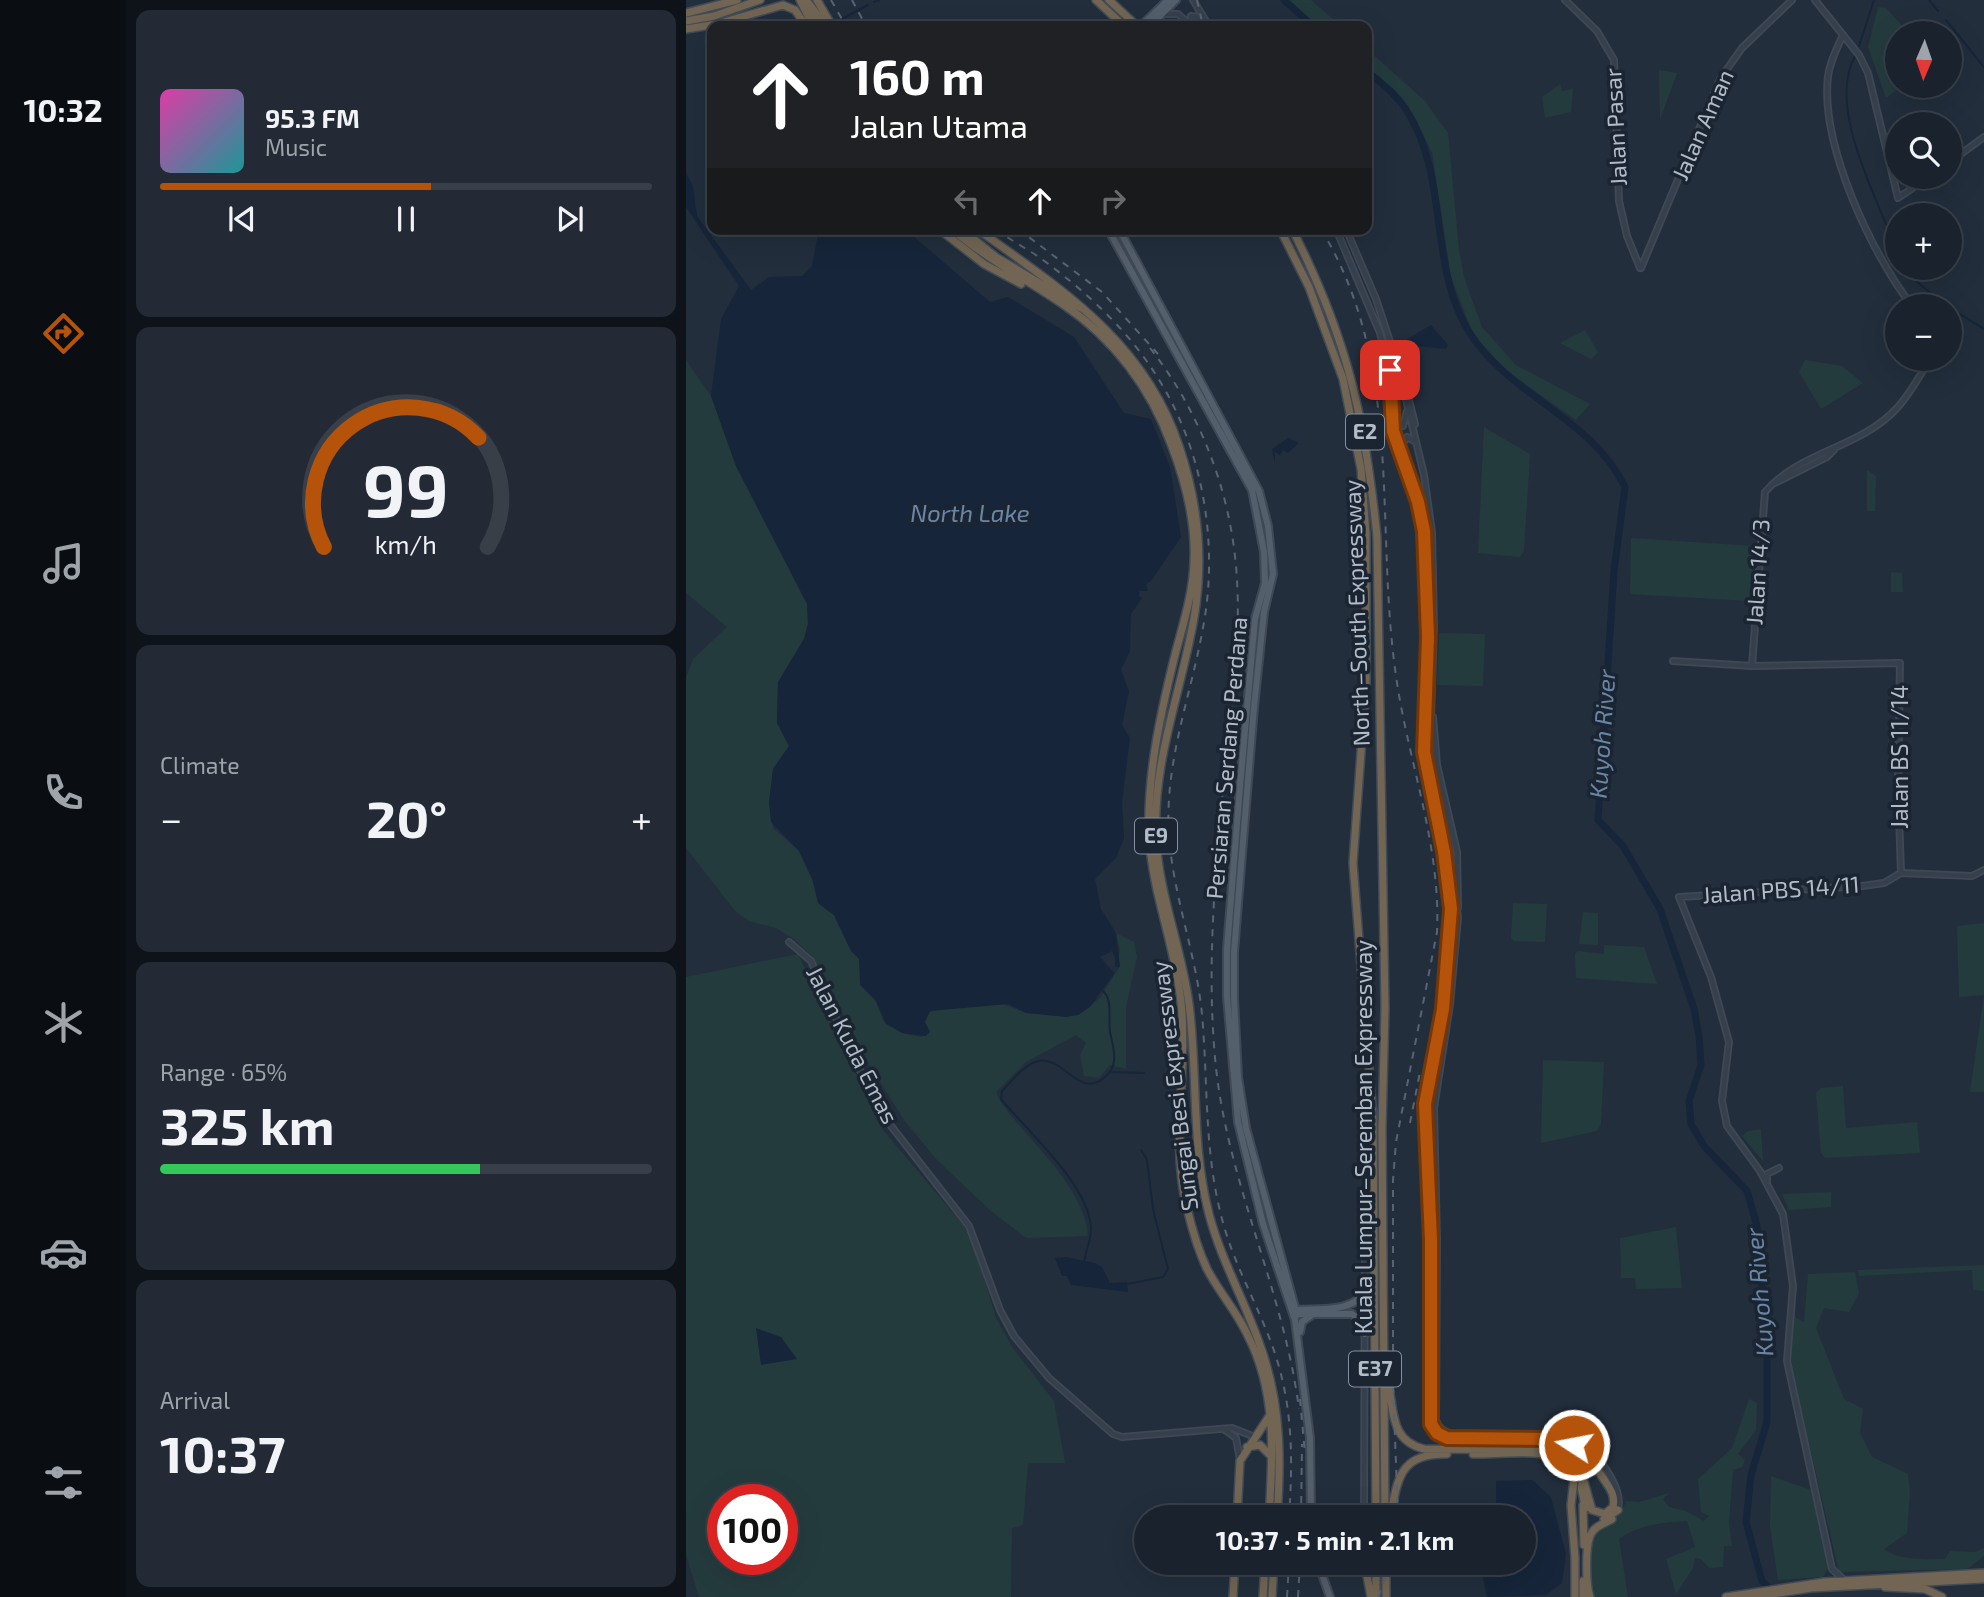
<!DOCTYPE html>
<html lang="en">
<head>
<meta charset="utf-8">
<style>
  body { margin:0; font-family:"Exo 2",sans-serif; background:#232a35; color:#f1f3f6; height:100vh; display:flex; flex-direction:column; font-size:26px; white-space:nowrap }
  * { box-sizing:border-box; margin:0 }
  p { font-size:23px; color:#9fa4aa }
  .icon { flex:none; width:38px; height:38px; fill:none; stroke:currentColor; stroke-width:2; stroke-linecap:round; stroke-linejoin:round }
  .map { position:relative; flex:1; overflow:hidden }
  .panel { display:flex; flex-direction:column; gap:10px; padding:10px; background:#0e1319; width:560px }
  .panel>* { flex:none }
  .hud { position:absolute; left:21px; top:21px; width:665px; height:214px; border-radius:14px; box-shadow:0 7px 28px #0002,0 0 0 2px #383f49; background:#202124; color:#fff; overflow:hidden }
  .needle { width:46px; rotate:182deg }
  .controls { position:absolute; left:1199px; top:21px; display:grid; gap:14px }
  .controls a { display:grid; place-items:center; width:77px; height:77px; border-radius:50%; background:#1a222d; box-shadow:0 7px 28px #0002,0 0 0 2px #383f49; font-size:35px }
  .speed { position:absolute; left:21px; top:1484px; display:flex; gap:14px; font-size:35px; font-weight:700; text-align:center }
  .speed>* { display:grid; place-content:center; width:91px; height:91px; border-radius:50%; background:#1a222d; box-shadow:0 7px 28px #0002,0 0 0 2px #383f49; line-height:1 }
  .speed .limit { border:10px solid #d22; background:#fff; color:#111 }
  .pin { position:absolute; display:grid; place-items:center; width:60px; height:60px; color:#fff; margin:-30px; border-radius:14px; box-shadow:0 4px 10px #0006 }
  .me { position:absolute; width:77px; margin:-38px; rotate:281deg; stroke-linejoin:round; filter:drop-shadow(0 0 5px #0008) }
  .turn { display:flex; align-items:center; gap:24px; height:147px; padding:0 28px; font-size:32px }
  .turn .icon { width:91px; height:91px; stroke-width:2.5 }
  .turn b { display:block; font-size:49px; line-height:60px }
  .lanes { display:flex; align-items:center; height:66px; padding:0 28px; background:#0003; justify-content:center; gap:35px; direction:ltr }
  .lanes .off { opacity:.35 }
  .big { font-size:52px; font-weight:700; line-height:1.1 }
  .panel .tile { flex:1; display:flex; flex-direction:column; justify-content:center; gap:10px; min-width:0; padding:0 24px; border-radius:14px; background:#232a35 }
  .panel .dial { align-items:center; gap:0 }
  .dial svg { height:182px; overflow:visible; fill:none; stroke:#383f49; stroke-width:7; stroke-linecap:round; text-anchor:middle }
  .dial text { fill:#f1f3f6; stroke:none }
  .song { display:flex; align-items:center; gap:21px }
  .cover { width:84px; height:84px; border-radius:10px; background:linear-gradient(135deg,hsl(320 70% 55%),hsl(180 70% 35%)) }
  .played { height:7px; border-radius:4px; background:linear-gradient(90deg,#b45309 55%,#383f49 55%) }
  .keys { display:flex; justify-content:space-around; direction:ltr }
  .heat { display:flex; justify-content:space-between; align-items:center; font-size:38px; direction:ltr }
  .charge { height:10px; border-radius:5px; background:linear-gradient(90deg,#34c759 65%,#383f49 0) }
  .trip { position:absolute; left:448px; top:1505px; width:402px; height:70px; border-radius:35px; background:#1a222d; box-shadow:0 7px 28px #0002,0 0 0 2px #383f49; font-weight:700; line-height:70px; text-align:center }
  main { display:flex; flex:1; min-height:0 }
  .tab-bar { display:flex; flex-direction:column; width:126px; justify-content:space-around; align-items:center; background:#0a0e12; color:#9fa4aa }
  .tab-bar .icon { width:49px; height:49px }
  .tab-bar .current { color:#b45309 }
  .tab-bar b { font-size:32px; color:#f1f3f6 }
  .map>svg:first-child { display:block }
  .green { fill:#243b3d; fill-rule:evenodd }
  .water { fill:#16253a }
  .pier { fill:#222e3c }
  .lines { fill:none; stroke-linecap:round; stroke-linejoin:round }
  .stream { stroke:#16253a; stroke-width:2 }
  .river { stroke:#16253a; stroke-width:7 }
  .minor-casing { stroke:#3f4955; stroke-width:8 }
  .major-casing { stroke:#3f4955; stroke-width:10 }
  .highway-casing { stroke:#414b57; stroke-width:10 }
  .minor { stroke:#36404c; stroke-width:4.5 }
  .major { stroke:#545f6c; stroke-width:6 }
  .highway { stroke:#726553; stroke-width:7 }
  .rail { stroke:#586473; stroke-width:2; stroke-dasharray:7 7; stroke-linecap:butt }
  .highway-bridge-casing { stroke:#414b57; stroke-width:10; stroke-linecap:butt }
  .highway-bridge { stroke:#726553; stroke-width:7 }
  .route-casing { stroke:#753606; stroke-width:18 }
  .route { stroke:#b45309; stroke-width:12 }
  .labels { text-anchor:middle; stroke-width:7; stroke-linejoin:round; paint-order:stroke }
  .shield { fill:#1b2531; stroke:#858e9b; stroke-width:2 }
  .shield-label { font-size:21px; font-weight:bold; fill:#b2bbc8 }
  .street-label { font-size:23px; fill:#b2bbc8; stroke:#1b2531 }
  .water-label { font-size:24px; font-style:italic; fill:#6a86a7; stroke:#1b2531 }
</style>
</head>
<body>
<main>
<nav class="tab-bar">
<b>10:32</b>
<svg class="icon current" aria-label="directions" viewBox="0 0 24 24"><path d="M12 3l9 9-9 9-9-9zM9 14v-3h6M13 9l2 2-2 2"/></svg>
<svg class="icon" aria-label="music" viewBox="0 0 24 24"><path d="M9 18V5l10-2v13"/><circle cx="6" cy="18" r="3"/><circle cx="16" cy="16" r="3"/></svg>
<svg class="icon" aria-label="phone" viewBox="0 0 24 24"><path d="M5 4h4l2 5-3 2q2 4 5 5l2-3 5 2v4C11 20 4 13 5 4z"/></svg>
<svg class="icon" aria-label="climate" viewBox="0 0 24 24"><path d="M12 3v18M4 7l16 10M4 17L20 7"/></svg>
<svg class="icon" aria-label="car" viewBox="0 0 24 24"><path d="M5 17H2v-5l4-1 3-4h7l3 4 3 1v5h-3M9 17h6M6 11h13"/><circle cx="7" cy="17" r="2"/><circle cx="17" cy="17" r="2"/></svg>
<svg class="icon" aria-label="filters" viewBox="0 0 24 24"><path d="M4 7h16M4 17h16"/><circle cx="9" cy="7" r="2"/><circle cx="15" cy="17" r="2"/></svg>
</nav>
<section class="panel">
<div class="tile">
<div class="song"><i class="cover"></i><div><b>95.3 FM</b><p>Music</p></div></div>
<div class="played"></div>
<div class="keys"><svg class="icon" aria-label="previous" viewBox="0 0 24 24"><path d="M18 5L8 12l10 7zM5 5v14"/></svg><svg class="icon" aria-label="pause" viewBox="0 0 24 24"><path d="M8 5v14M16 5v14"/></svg><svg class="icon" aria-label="next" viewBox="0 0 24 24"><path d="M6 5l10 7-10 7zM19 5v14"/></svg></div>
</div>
<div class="tile dial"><svg viewBox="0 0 100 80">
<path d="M14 69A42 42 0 1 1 86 69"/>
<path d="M14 69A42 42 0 0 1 82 21" stroke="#b45309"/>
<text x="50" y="56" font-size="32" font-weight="700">99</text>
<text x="50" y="72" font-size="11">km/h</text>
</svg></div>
<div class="tile"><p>Climate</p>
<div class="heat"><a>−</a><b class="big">20°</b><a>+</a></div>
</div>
<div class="tile"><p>Range · 65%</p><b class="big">325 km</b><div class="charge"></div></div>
<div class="tile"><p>Arrival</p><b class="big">10:37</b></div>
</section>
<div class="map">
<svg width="1298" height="1597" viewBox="0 0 1298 1597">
  <rect width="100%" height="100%" fill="#222e3c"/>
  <path class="green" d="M600 0H625L655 26H630Z
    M1192 7 1200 8 1223 33H1211V86H1216L1200 98 1182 47Z
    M681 49 739 101 762 133 773 250 778 277 796 327 830 365 904 404 890 420 822 372 788 336 765 277 746 152 730 121 710 94 681 69Z
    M973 70 991 73 974 120Z
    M874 84 876 91 887 89 885 112 859 118 856 97Z
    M899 330 912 352 905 359 874 343Z
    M0 360 25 396 50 466 121 604 122 624 118 639 92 682 91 723 103 746 87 769 83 803 87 828 113 851 139 909 148 915 165 951 173 959 197 1020 216 1033 235 1037 244 1032 239 1022 241 1013 257 1008 317 1004 340 1013 392 1015 414 998 429 974 434 950 430 933 448 942 451 957 440 1007V1069L424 1065 413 1078 398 1076 394 1055 400 1043 390 1035 340 1062 311 1091C309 1111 400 1180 402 1236L340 1238 305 1211 251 1160 218 1120 181 1061 126 956 108 939 90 928 63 921 49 911 0 848V678L7 659 41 627 0 593Z
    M1119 360 1156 366 1177 383 1135 409 1113 372Z
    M798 427 844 454 838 551 834 557 792 553Z
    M1181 470 1190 476 1189 511H1181Z
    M945 538 1068 546 1063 601 944 594Z
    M1205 572 1216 573 1217 592H1205Z
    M753 633 799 634 797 686 751 685Z
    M827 903 861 904 859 942 828 941 825 938Z
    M897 912 912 913V945L893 944Z
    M1298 923V1092H1284L1298 995 1273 997 1271 926Z
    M918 945 958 947 971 984 890 978 889 954 892 951 918 954Z
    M112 954 197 1130 278 1226 293 1260 310 1318 326 1347 368 1401 379 1463H342L337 1525 326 1528 325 1597H13L0 1555V977ZM37 1500H96V1559H37Z
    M857 1060 918 1062 915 1124 911 1131 855 1143Z
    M1157 1086 1160 1128 1231 1122 1234 1153 1139 1158 1135 1153 1130 1093 1135 1088Z
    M1075 1129 1077 1161 1056 1136 1062 1131Z
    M1145 1192V1207L1103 1210 1096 1194Z
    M990 1227 996 1288 950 1289 949 1278H935L934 1238Z
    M1298 1265V1291L1287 1290 1286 1270 1173 1276 1172 1270Z
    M1169 1272 1173 1293 1163 1312 1138 1308 1130 1328 1158 1399 1177 1409 1174 1433 1186 1457 1222 1474 1224 1493 1221 1533 1198 1549C1215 1561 1239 1559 1259 1559L1264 1551 1290 1552 1298 1548V1556L1281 1569 1153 1572 1104 1362 1108 1316 1118 1322 1122 1274Z
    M1063 1399 1071 1403 1070 1430 1052 1454 1059 1460 1056 1467 1047 1470 1043 1523 1046 1546H1038L1037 1567 1023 1568 1015 1559 1009 1558 1007 1568 990 1594 980 1559 1009 1547 1001 1521C978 1522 951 1525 933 1539L942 1597H909C906 1583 900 1542 910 1532 923 1518 932 1523 940 1501L953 1502 983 1493 977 1499 983 1507 1000 1511 1018 1521 1023 1516 1015 1512 1012 1479 1046 1448Z
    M1085 1476 1125 1490 1143 1567 1137 1577 1092 1580 1084 1527Z"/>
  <path class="water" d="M0 173 7 186 11 216 65 290 83 277 116 276 126 266 133 229H219L304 302 322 297 388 337 438 413 465 419 484 467 495 537 465 581 460 584 462 591H453V596L456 598 445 614 444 651 435 670 443 691 436 725 444 738 436 802 438 838 430 858 409 879 415 909 430 933 434 966 404 1007 392 1015 380 1017 340 1013 322 1004 244 1011 239 1022 244 1032 240 1036 216 1033 200 1024 190 1001 174 985 173 959 165 951 148 915 132 903 126 878 113 851 85 822 83 803 87 769 103 746 91 723 92 682 118 639 122 624 121 604 50 466 25 396 35 319 53 286 0 207Z
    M745 325 762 345 760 349 719 345 718 341Z
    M602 438 613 443 602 453 597 450 594 455 589 452V463L586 449Z
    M380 1257 409 1263 416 1267 424 1283 441 1282 442 1292 385 1285 381 1276H376L369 1258Z
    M70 1328 95 1337 111 1359 75 1365Z
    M846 1480 865 1497 880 1554 876 1583 860 1595 801 1597 794 1563H838V1517H806L810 1508V1481Z"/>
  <path class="pier" d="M426 951 429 957V967H433L429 974 414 957Z"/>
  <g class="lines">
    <path class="stream" d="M1243 0 1252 11
      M188 2 193 0
      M1260 20 1298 67
      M150 22 182 5
      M1173 46 1188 0
      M1169 56C1142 104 1186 188 1204 234
      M1207 240 1211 249
      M1222 268 1229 280 1260 306
      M1264 308 1298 329
      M425 1072 458 1073
      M398 1264C399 1251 406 1239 405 1226 400 1182 342 1132 315 1099L316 1091C326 1081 338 1064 353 1061 378 1056 393 1100 419 1077 434 1065 427 1047 424 1032 422 1019 427 999 417 991
      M441 1284 477 1277 482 1269 467 1209 461 1160 455 1150"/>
    <path class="river" d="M598 0 627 26
      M681 71C694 82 709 93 719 108 762 172 743 253 777 321 813 393 903 413 939 487L928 571 912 820 937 846 974 909 1008 1009 1013 1036 1015 1065 1003 1101 1005 1124 1018 1146 1061 1191 1071 1226 1081 1346V1422L1065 1475 1060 1522 1076 1581 1092 1597"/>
    <defs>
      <path id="minor" d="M507 0 523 26
        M879 0 911 31 928 60 933 201 941 236 954 268
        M1129 0 1173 55 1182 73 1212 198 1243 177
        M478 14H492L506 26
        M505 24V16L514 17
        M1157 35C1151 48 1144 61 1142 76 1134 144 1185 253 1226 306
        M1264 162 1298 137
        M650 229 694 333 707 388V431L732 502 738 531 742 637 737 747 758 852 765 918 757 1009 739 1104 745 1240V1424C754 1443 778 1438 796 1438
        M660 229 690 299 712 366 738 475 746 532 748 627 744 748 763 839 772 918 764 1005 748 1108 751 1240 750 1420C756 1440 784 1434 802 1435
        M955 268 1034 79 1056 48 1106 0
        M715 368 729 424
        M708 419 713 426H717L721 411
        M715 447 721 437 730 442
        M1089 483 1141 457 1148 450
        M987 661 1066 666 1214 663 1212 786 1215 873
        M1066 666 1079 492C1114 451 1175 448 1211 408 1224 394 1234 375 1244 359
        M747 717 751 765 771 852 772 908
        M1215 873 1286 876 1298 870
        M103 942 125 961 168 1059 202 1122 283 1226 314 1310 328 1336 363 1378 427 1434 436 1437 546 1428 569 1437
        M1081 1181V1174L1093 1168
        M539 1430 550 1438 554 1460
        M863 1435C873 1435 882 1435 891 1440 909 1449 938 1488 932 1509
        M678 1517 679 1224
        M679 1563 680 1571
        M1156 1578 1146 1569 1101 1361 1107 1286 1097 1214 1074 1171 1041 1126 1036 1101 1043 1042 1025 977 993 897 1176 886 1198 883 1215 873"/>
      <path id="major" d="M455 26 482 0
        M464 26 490 0
        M422 229 566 490 578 552 579 583 569 619 554 786 541 949V997L552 1122 577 1224 609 1320 624 1438 625 1517
        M433 229 573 491 582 526 587 574 578 612 568 707 548 952V998L552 1077 560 1128 611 1315
        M607 1310C632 1308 668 1314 681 1289
        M610 1314H666L675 1321 679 1334
        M614 1332 616 1322 627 1314
        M632 1563 644 1597"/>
      <path id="highway" d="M114 0 127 26
        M120 0 140 26
        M131 0 146 26
        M410 0 438 26
        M423 0 451 26
        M121 4 133 26
        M0 13 51 0
        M0 21 28 16 74 0
        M0 29 31 24 97 5 109 10 120 26
        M253 229 298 264 335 284
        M266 229C301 259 340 279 378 305 427 338 465 388 485 444 499 480 510 522 508 562 507 595 496 627 488 659 474 716 461 776 463 835 466 892 489 945 495 1002 502 1071 484 1140 501 1208 506 1229 512 1250 521 1269 533 1292 551 1312 562 1336 591 1392 587 1456 583 1517
        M275 229 310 257 395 308
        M291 229C376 290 458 341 493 446 512 502 518 560 508 618 495 693 466 762 470 839 473 895 496 949 503 1004 512 1073 505 1146 523 1214 536 1264 563 1308 578 1357 595 1411 595 1462 591 1517
        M594 229 623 287 657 379 675 469 680 534V683L667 863 687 1119 690 1517
        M606 229C661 337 679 417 691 537L699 1007 696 1130 699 1517
        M679 1224 685 1152
        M701 1379C709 1408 702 1440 738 1449L857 1450 872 1453 894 1468 906 1510 919 1514 927 1507C930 1495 923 1487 917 1478 885 1426 850 1438 796 1438
        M561 1447 574 1445 585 1456
        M787 1454C816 1455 869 1444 889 1471 896 1482 896 1496 900 1508
        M897 1505 898 1545
        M551 1517 554 1461 584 1415
        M704 1517C712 1481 712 1453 761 1454
        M918 1519 932 1510
        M889 1558V1597
        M690 1563V1597
        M700 1563V1597
        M680 1571 685 1597
        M1199 1587 1239 1589 1256 1597
        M547 1597 549 1563
        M577 1597 579 1563
        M586 1597 588 1563
        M897 1597V1581
        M904 1597C900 1585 898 1541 907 1531 911 1525 920 1523 926 1519
        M1040 1597 1138 1582 1298 1573
        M1068 1597 1125 1588 1298 1579"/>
    </defs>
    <use href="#minor" class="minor-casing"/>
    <use href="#major" class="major-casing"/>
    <use href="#highway" class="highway-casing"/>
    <use href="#minor" class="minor"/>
    <use href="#major" class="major"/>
    <use href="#highway" class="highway"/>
    <path class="rail" d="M145 0 160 26
      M166 0 180 26
      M511 0 517 26
      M310 229C325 241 342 249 357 260 426 311 478 367 505 449 523 504 528 565 518 622 506 694 478 761 483 835 487 896 510 953 516 1014 522 1081 518 1149 535 1215 546 1261 570 1301 586 1345 607 1403 607 1457 603 1517
      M332 229 416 292 472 354
      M635 229C719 367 688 524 710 676 722 762 755 844 751 932L710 1142 707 1180V1384L712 1517
      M464 348C516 414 547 498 551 581 555 646 544 714 538 778 529 875 520 971 530 1068 543 1186 598 1292 613 1409
      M724 1123 734 1072
      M614 1399 619 1454
      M615 1517 616 1444
      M601 1597 603 1563
      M612 1597 614 1563
      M692 1597 705 1563"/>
    <defs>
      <path id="highway-bridge" d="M878 1445 885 1452 890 1462 885 1505 889 1558"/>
    </defs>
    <use href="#highway-bridge" class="highway-bridge-casing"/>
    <use href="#highway-bridge" class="highway-bridge"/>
  </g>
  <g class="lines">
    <defs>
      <path id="route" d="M704 370 707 431 732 502 738 531 742 637 738 752 758 852 765 909 757 1009 739 1104 745 1240V1424L751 1433 761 1438 869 1439 888 1445"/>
    </defs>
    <use href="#route" class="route-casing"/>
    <use href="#route" class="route"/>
  </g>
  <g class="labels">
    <g class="shield">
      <rect x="660" y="414.5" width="38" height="35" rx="5"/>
      <rect x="449" y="818.5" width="42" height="35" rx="5"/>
      <rect x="663" y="1351.5" width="52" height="35" rx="5"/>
    </g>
    <g class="shield-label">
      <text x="679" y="439">E2</text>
      <text x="470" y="843">E9</text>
      <text x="689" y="1376">E37</text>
    </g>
    <g class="street-label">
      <text transform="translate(1017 125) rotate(-66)" y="8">Jalan Aman</text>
      <text transform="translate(930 127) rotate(-93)" y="8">Jalan Pasar</text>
      <text transform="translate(1072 572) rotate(-86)" y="8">Jalan 14/3</text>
      <text transform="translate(671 613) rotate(-92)" y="8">North–South Expressway</text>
      <text transform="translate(1214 757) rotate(-90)" y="8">Jalan BS 11/14</text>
      <text transform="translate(541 758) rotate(-85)" y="8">Persiaran Serdang Perdana</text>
      <text transform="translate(1095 890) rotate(-4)" y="8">Jalan PBS 14/11</text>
      <text transform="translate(166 1045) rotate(63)" y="8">Jalan Kuda Emas</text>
      <text transform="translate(489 1086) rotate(-97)" y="8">Sungai Besi Expressway</text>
      <text transform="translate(678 1137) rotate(-90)" y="8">Kuala Lumpur–Seremban Expressway</text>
    </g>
    <g class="water-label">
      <text x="284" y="522">North Lake</text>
      <text transform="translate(917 734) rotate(-86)" y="8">Kuyoh River</text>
      <text transform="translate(1074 1292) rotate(-95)" y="8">Kuyoh River</text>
    </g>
  </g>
</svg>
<div class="controls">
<a><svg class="needle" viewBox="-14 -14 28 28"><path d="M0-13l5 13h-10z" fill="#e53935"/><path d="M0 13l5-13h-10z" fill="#9fa4aa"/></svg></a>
<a><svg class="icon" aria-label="search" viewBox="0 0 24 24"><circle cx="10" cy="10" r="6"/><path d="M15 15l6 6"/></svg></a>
<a>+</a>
<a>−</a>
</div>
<div class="speed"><div class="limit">100</div></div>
<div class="pin" style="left:704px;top:370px;background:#d93025"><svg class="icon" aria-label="arrive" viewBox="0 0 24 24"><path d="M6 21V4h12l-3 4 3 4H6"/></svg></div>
<svg class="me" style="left:888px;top:1445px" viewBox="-20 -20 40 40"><circle r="17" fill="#b45309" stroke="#fff" stroke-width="3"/><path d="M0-11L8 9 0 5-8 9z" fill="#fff"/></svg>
<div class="trip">10:37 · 5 min · 2.1 km</div>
<div class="hud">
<div class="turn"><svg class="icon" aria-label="ahead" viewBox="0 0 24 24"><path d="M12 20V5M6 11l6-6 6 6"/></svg><div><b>160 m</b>Jalan Utama</div></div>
<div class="lanes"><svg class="icon off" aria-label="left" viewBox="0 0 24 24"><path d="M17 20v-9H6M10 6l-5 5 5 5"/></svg><svg class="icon" aria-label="ahead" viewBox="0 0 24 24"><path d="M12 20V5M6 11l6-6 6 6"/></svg><svg class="icon off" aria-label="right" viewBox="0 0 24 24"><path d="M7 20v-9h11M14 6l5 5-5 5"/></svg></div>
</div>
</div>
</main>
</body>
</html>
